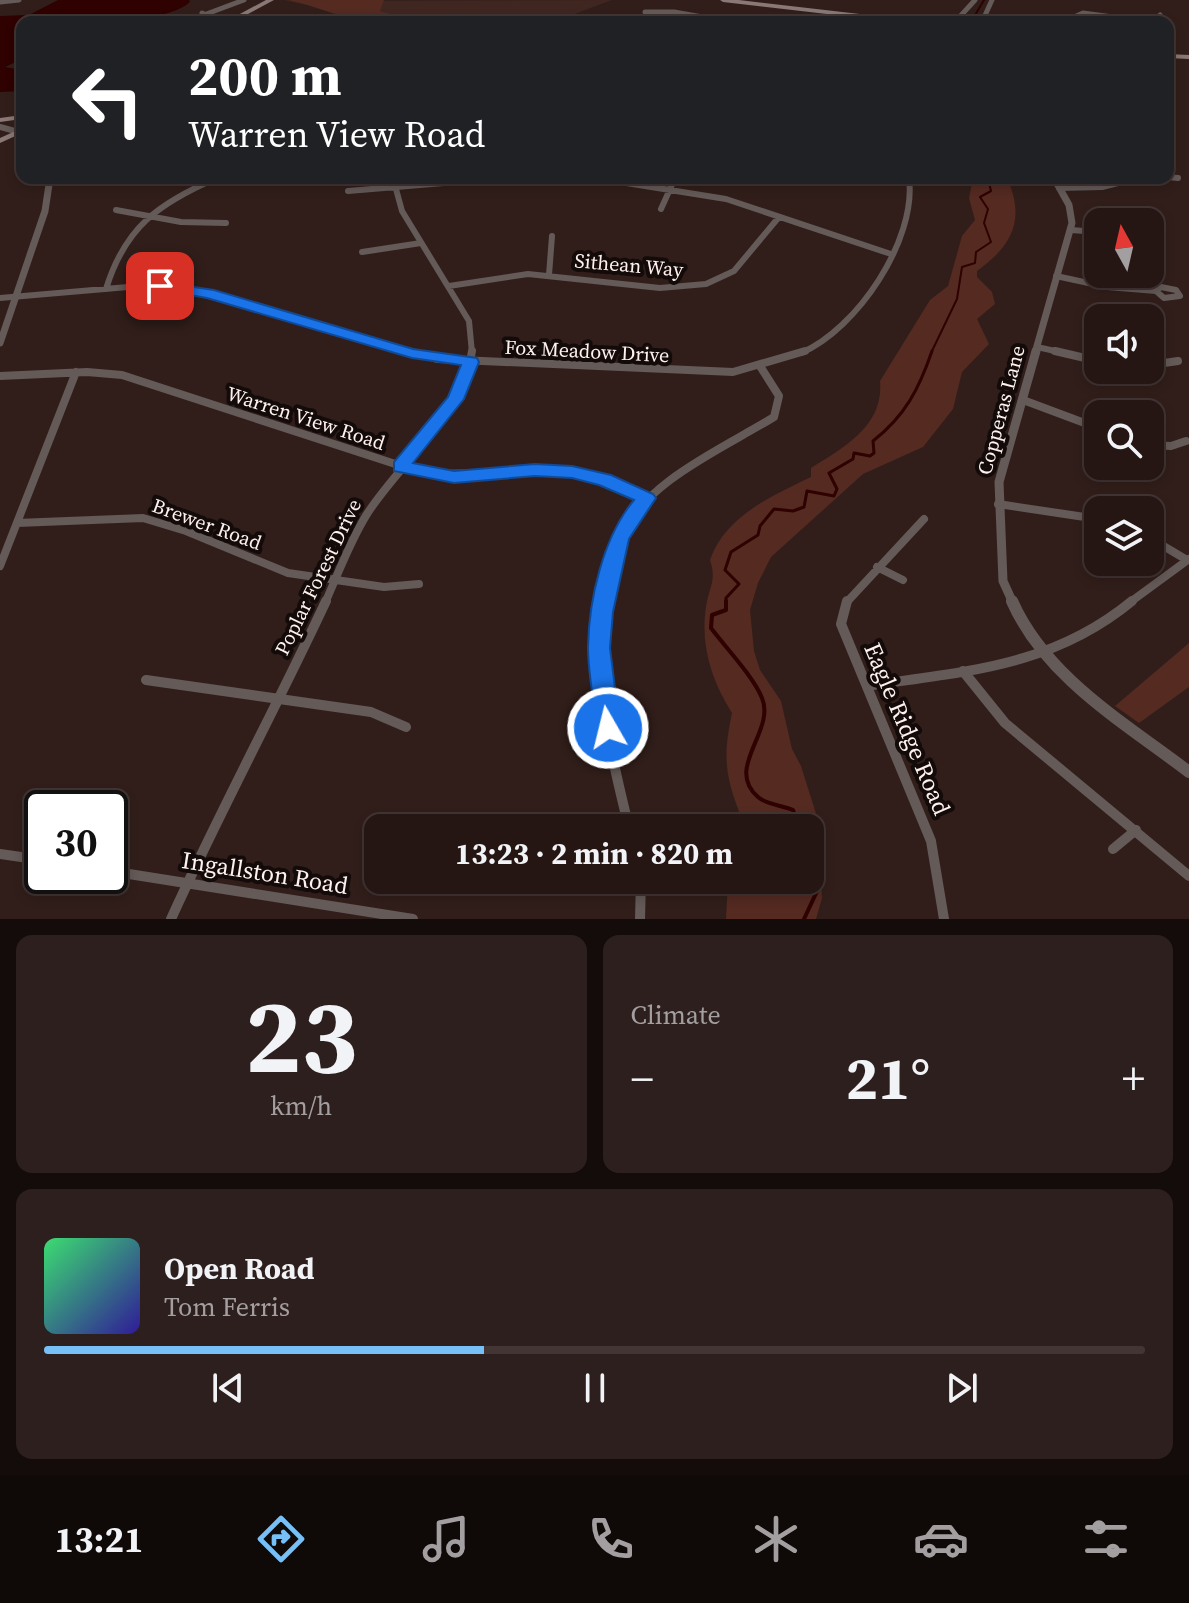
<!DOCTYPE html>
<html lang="en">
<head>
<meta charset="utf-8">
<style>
  body { margin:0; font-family:"Source Serif 4",serif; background:#2d1f1d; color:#f1f3f6; height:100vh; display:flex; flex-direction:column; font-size:30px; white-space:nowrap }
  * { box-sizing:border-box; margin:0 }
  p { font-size:26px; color:#a39fa0 }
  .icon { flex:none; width:44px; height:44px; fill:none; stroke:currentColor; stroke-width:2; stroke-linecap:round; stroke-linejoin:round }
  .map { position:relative; height:919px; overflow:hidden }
  .side { display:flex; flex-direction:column; gap:16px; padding:16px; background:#140c0b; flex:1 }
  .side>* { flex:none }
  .guide { position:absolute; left:16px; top:16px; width:1158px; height:168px; border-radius:16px; box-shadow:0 4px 12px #0003,0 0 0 2px #423534; background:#202124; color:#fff; overflow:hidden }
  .needle { width:52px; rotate:352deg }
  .controls { position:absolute; left:1084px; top:208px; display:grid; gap:16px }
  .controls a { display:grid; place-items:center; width:80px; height:80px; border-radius:16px; background:#251614; box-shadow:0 4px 12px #0003,0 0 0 2px #423534; font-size:40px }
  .speed { position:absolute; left:24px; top:790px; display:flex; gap:16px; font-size:40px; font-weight:700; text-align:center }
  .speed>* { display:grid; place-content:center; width:104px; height:104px; border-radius:50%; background:#251614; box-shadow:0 4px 12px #0003,0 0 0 2px #423534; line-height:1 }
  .speed .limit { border:4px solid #111; border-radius:12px; background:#fff; color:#111 }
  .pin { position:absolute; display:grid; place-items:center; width:68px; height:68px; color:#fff; margin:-34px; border-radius:16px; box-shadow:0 4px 12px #0006 }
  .me { position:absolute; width:88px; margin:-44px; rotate:352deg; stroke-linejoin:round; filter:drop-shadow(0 0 6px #0008) }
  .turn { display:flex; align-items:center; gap:28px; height:168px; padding:0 40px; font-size:36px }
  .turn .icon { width:104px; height:104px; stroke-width:2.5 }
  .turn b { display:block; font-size:56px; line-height:68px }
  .big { font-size:60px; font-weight:700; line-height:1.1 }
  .side .widget { flex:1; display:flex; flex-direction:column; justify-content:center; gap:12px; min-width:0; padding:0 28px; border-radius:16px; background:#2d1f1d }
  .side .dial { align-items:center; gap:0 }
  .dial b { font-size:104px; line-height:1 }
  .song { display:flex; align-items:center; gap:24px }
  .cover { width:96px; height:96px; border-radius:12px; background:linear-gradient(135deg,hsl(140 70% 55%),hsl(250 70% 35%)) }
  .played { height:8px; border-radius:4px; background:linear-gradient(90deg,#77bff7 40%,#423534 40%) }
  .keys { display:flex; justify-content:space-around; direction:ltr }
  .heat { display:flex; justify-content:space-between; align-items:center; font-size:44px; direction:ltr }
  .side .tiles { flex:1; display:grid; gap:16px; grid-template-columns:1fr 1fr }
  .widget:last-child { grid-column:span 2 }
  .trip { position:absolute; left:364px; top:814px; width:460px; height:80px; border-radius:16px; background:#251614; box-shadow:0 4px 12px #0003,0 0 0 2px #423534; font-weight:700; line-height:80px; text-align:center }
  .tabs { display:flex; height:128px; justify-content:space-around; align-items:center; background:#0f0908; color:#a39fa0 }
  .tabs .icon { width:56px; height:56px }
  .tabs .on { color:#77bff7 }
  .tabs b { font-size:36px; color:#f1f3f6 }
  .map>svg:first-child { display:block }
  .built { fill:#3f2620 }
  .green { fill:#542a21 }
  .water { fill:#2f0100 }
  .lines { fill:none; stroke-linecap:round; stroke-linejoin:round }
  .stream-far2 { stroke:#2f0100; stroke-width:2 }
  .stream-far1 { stroke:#2f0100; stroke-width:3 }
  .stream { stroke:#2f0100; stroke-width:4 }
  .minor-far3 { stroke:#645a58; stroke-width:5 }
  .minor-far2 { stroke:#645a58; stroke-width:6 }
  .minor-far1 { stroke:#645a58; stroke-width:8 }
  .minor { stroke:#645a58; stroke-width:10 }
  .tertiary-far3 { stroke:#645a58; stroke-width:6 }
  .tertiary-far2 { stroke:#645a58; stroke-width:7 }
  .tertiary-far1 { stroke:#645a58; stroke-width:9 }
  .tertiary { stroke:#645a58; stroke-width:12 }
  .secondary { fill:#897875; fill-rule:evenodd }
  .route { fill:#1a73e8; stroke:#114b97; stroke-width:2 }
  .labels { text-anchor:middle; stroke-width:8; stroke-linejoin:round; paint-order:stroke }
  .street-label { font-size:20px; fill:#fff1ee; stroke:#130b09 }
  .near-street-label { font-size:24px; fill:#fff1ee; stroke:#130b09 }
</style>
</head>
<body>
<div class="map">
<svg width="1189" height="919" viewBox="0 0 1189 919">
  <rect width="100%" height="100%" fill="#311e1a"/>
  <path class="built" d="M612 0 553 22H387L288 1Z"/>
  <path class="green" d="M284 0H384L380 11 418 22C392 22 365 22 340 15 321 11 303 1 284 0Z
    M973 178H1007C1026 220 1012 246 977 271V277L992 292 995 304 977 319 989 344 962 372 953 409 923 447 863 474 771 557 758 583 750 610 754 651 760 670 781 701 792 749 801 766 818 820 822 898 816 919H726L728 880H810V828H745C727 779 721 765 732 713 712 681 700 646 706 607 709 586 717 581 710 560 725 516 772 496 811 477V468C844 447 884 426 880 381L930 300 948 286 962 236 975 220 969 198Z
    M1189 643V687L1139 723 1115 706Z"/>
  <path class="water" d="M58 0H189L190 2C163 27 60 22 22 22V59L5 67 22 70V91L0 92V16L29 15Z"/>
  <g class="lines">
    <path class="stream-far2" d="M971 22 984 0
      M931 353 957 299 962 267 975 263 976 252 991 242 984 223 988 209 980 197 991 191 988 178"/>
    <path class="stream-far1" d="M726 603V598L739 584 725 570 731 552 758 535 760 526 774 509 793 511 804 507 807 491 834 496 837 489 829 473 853 459 854 453 870 456 874 453 873 441C905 416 919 389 932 351"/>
    <path class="stream" d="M726 601V610L712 615 711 628C726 648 753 676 762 698 776 731 724 768 758 797 767 805 782 805 793 810L799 828
      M804 919 818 889 820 873 810 860"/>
    <path class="minor-far3" d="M0 2 19 0
      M645 12H674L731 22
      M202 13 214 20 233 22
      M1160 15 1165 22
      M185 22 244 0
      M280 22 284 19
      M955 22 975 0
      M982 22 992 0
      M1063 22 1083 13 1150 22
      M1168 27 1173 36 1168 39"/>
    <path class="minor-far2" d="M1168 177 1178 178
      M393 178 402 211 469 321 472 353
      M595 178 726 199 891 254
      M1059 188 1102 187 1138 178
      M348 191 504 178
      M661 209 675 178
      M116 210 181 222 226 223
      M1150 229 1159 236
      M1071 230 1098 232
      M362 252 421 243
      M549 275 552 236
      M1056 276 1107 287 1156 291
      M449 286 528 274 660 288 706 284 734 271 779 217
      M1161 287 1176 290 1180 296 1164 298 1156 291Z
      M106 289C125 227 159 203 217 178
      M0 298 128 287 180 288 416 353
      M1037 347 1064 353
      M801 353C857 329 917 240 909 178"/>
    <path class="minor-far1" d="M409 351 437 359 733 372 805 351
      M1055 351 1098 361
      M1150 365 1178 361
      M0 376 87 372 122 375 426 474 567 472 607 482 646 498
      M1023 400 1098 428
      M1150 445 1171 446 1186 441
      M998 504 1098 519
      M17 523 143 518 186 531 288 573 384 587 419 584
      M1150 538 1187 560
      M0 566 76 372
      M877 567 903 580
      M325 603C338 574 350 541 367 514 401 461 462 416 472 351
      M605 603C610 582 612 557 621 537 645 481 724 448 774 417L779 396 760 366
      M846 603 924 519
      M1129 603 1189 559"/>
    <path class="minor" d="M606 601C589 674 612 757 629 828
      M847 601 841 624 931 841 944 919
      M963 671 1005 723 1189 876
      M146 680 371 712 406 727
      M867 686C966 671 1052 667 1132 601
      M1113 849 1136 830
      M0 854 42 860
      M110 871 413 919
      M171 919C220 811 276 708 326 601
      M640 919 641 880"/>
    <path class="tertiary-far3" d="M0 127 22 133"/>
    <path class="tertiary-far2" d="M0 343 45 211 50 178
      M1035 353 1072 223 1069 205 1054 178"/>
    <path class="tertiary-far1" d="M1013 603 1003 581 999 482 1036 351"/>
    <path class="tertiary" d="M1012 601C1046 678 1125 723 1189 772"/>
    <path class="secondary" d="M266 0H274L233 22H225Z
      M720 0H739L912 20 915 22H896L723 2Z
      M1168 54 1189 55V59L1168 58Z
      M22 115V119L0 122V118Z
      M22 128V133L0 143V138Z"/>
  </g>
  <path class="route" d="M160 282 214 290 413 349 477 358 479 362 464 399 413 463 454 471 535 464 572 466 611 475 653 494 656 498 629 539 613 612 610 648 620 728 616 735 608 737 600 735 597 728C594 702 588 673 588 647 589 599 603 537 634 500L599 485 572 478 535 476 454 483 394 471V462L448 397 461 365 412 358 207 298 155 289V283Z"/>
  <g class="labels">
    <g class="street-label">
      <text transform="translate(629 265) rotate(5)" y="7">Sithean Way</text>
      <text transform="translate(587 351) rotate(3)" y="7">Fox Meadow Drive</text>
      <text transform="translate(1001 410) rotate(-75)" y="7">Copperas Lane</text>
      <text transform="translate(306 418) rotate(18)" y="7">Warren View Road</text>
      <text transform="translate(207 524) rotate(20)" y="7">Brewer Road</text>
      <text transform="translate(318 577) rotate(-64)" y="7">Poplar Forest Drive</text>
    </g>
    <g class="near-street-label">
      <text transform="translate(907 729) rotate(67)" y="8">Eagle Ridge Road</text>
      <text transform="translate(265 873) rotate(9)" y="8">Ingallston Road</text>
    </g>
  </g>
</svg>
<div class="controls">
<a><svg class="needle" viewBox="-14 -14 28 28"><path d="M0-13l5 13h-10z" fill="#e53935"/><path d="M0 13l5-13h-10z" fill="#a39fa0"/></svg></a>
<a><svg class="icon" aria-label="sound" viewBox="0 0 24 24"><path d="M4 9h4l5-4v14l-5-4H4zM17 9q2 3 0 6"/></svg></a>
<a><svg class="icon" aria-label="search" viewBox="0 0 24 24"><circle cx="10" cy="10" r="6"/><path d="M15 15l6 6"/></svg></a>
<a><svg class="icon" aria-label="layers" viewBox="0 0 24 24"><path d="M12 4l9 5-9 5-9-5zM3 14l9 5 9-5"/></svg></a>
</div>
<div class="speed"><div class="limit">30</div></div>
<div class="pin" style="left:160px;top:286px;background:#d93025"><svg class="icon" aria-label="arrive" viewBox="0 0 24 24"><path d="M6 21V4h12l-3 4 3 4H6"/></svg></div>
<svg class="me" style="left:608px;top:728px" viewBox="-20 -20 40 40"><circle r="17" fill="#1a73e8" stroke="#fff" stroke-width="3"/><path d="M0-11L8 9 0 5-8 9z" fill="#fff"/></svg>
<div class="trip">13:23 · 2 min · 820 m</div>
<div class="guide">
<div class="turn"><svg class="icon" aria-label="left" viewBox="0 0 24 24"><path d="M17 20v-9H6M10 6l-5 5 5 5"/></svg><div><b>200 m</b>Warren View Road</div></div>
</div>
</div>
<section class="side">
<div class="tiles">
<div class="widget dial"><b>23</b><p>km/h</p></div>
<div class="widget"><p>Climate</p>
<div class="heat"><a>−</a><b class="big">21°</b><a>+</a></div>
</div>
<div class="widget">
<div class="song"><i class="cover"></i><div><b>Open Road</b><p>Tom Ferris</p></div></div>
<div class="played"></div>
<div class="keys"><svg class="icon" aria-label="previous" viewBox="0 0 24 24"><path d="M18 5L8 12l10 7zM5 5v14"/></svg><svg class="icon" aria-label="pause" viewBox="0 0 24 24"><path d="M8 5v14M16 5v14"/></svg><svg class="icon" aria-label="next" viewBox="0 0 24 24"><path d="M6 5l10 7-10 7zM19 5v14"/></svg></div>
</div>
</div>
</section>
<nav class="tabs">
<b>13:21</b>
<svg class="icon on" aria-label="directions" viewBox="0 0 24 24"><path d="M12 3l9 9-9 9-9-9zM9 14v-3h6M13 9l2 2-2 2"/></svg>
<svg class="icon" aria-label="music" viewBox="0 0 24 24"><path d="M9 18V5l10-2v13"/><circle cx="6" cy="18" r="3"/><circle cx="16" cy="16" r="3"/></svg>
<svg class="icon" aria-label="phone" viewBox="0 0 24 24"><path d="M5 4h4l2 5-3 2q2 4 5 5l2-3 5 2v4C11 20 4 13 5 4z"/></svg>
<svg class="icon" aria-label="climate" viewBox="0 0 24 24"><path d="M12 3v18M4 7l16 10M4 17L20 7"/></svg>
<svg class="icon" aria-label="car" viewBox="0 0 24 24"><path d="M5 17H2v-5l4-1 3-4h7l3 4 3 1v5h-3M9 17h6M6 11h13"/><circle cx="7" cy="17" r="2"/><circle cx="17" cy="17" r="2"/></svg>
<svg class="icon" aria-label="filters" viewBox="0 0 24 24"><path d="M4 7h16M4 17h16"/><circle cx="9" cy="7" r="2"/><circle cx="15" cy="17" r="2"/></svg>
</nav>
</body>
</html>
